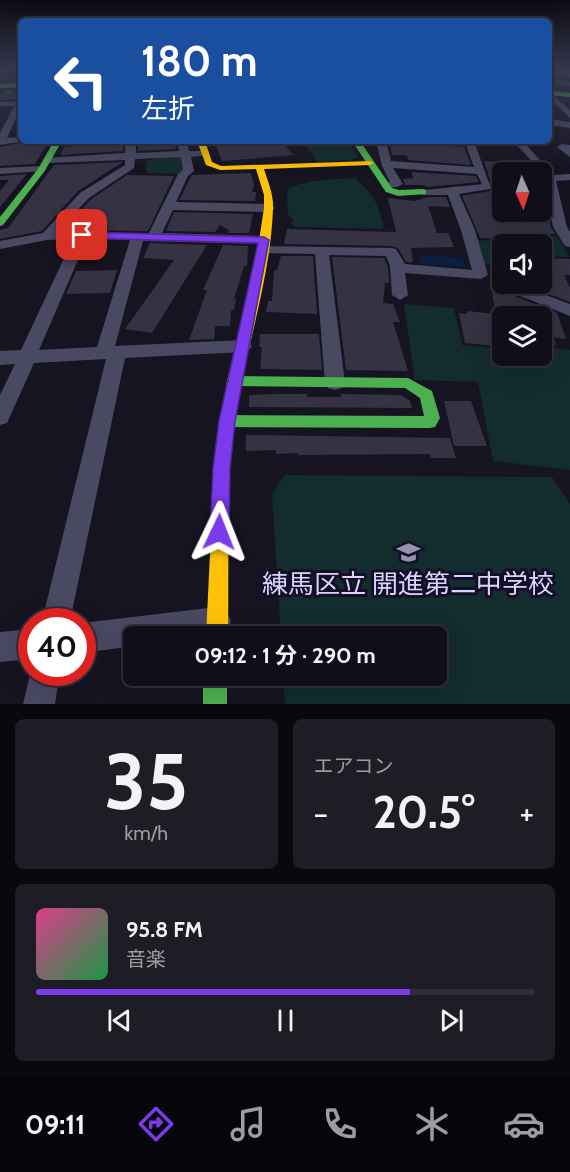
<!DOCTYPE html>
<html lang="ja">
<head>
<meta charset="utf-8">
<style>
  body { margin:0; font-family:Cabin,"Noto Sans JP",sans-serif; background:#1e1d26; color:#f1f3f6; height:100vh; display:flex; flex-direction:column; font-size:22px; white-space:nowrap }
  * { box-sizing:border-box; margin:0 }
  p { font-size:20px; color:#9c9ca2 }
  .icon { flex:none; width:33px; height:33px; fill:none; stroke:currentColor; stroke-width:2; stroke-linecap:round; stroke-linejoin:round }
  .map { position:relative; height:704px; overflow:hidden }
  .drawer { display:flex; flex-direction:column; gap:15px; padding:15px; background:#09080e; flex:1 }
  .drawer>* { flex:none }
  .banner { position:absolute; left:18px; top:18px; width:534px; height:126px; border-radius:9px; box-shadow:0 6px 24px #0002,0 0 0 2px #302f38; background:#1a4fa0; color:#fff; overflow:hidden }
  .needle { width:39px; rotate:177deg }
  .fabs { position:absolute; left:492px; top:162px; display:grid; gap:12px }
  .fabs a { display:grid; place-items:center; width:60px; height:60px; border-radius:9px; background:#100f19; box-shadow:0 6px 24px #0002,0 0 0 2px #302f38; font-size:30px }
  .speed { position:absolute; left:18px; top:608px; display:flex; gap:12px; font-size:30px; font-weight:700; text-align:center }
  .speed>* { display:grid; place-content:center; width:78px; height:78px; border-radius:50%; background:#100f19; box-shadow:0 6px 24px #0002,0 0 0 2px #302f38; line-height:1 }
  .speed .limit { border:9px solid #d22; background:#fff; color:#111 }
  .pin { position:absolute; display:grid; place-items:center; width:51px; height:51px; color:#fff; margin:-26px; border-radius:12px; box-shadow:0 3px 9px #0006 }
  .me { position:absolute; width:66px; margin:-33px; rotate:2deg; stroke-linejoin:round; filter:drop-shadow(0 0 4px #0008) }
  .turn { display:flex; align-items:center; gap:21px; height:126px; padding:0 24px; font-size:27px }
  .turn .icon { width:78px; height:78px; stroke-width:2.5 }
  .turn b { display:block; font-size:42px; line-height:51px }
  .big { font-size:45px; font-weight:700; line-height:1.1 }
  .drawer .tile { flex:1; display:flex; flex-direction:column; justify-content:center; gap:9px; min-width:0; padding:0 21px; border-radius:9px; background:#1e1d26 }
  .drawer .dial { align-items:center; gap:0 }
  .dial b { font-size:78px; line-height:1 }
  .song { display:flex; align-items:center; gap:18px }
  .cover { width:72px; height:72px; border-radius:9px; background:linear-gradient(135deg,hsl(330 70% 55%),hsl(140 70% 35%)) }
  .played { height:6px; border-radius:3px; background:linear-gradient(90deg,#7c3aed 75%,#302f38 75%) }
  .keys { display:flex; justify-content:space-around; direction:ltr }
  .heat { display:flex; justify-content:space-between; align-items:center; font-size:33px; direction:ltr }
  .drawer .tiles { flex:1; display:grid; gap:15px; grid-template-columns:1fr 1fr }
  .tile:last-child { grid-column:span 2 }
  .trip { position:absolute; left:123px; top:626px; width:324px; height:60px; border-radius:9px; background:#100f19; box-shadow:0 6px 24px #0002,0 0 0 2px #302f38; font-weight:700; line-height:60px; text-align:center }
  .menu { display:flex; height:96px; justify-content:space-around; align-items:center; background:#06060a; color:#9c9ca2 }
  .menu .icon { width:42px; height:42px }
  .menu .active { color:#7c3aed }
  .menu b { font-size:27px; color:#f1f3f6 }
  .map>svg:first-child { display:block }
  .green { fill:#132c2d }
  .water { fill:#0b1e41 }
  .building { fill:#343243 }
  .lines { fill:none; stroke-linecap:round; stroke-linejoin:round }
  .street { fill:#4a4962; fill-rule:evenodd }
  .fast { fill:#4caf50; fill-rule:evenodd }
  .slow { fill:#ffc107; fill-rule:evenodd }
  .rail-casing { stroke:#43596b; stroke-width:3 }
  .rail { stroke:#130f26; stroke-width:2; stroke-dasharray:6; stroke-linecap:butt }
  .route { fill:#7c3aed; stroke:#51269a; stroke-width:1.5 }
  .labels { text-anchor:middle; stroke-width:6; stroke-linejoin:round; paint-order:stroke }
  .near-poi-label { font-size:26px; fill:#d9d4ff; stroke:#130f26 }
</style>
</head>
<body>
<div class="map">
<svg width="570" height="704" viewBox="0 0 570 704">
  <rect width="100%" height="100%" fill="#161421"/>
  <path class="green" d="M303 141H348L358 157 352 160 318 162Z
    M161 155H182L185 171 179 174 147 173 146 162Z
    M355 178C375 196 378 203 384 229L295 227 292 224 293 219 288 215 287 190C300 180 337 179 355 178Z
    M519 233 557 236 570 257 542 256V244H502V266L483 264 476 240 523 242Z
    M404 304 454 308 462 345 502 349V356H542V347L570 350V470L493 461 478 382 415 380Z
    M285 475 552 477 570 504V704H285L283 675H436V636H281L272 494Z"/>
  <path class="water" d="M419 255 463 258 465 267 421 264Z"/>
  <path class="building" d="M21 90V99L0 100V91Z
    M27 141H43L40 144H47L35 164 0 166V147Z
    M105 141H124L123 151 60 155 64 147 74 146 81 142Z
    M138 141H175L176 149 138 151Z
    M214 141H282L293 155 222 161Z
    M389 141 434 142 446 146 464 147 471 165 408 160 407 155H392Z
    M484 161 518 163V172H498L501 179 490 180Z
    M123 162 78 191 42 231 0 239V230L8 228 54 165Z
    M412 172 476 176 479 182 428 187 423 185H405L403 179 413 178Z
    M251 173 254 185 252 192H256L255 201 179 200 192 175Z
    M27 174 0 207V191L9 180H0V176Z
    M127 175 174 176 148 231 62 230 90 200Z
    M502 189V212L544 213 542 207 547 208 551 227 555 234 518 233 521 240 480 238 462 196Z
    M428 197H446L450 207 428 206 437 233H448L454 247 411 248 413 262H406L398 248 391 246 284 244 287 229 396 232 388 198 415 201Z
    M174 212 253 214 249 233H228L229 230 220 225 215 232 166 231Z
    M150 243 207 245 152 333 125 329 174 260 143 258Z
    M223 245 248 246 247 266H244L234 299H236L234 310H231L230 326H215L214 339 189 340 207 290H203Z
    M281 256H313L317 314 266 312 268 301H272L274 270H277Z
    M332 257 384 258 388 267 389 283H385L383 303 393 304 400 322H393L408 371 346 370Z
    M542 258 570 259V275H564L570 288V302L530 287 529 284 543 283Z
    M117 270 110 293 66 294 76 271Z
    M490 282 493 283 497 289 557 313 566 339 553 337 556 345 542 344V316H502V340H496L498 346 465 343 459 313 467 314V311L496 314Z
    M260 334H319L322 370 260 369 262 347H259Z
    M278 394H307V397H341V394L401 395 410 401 412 408 249 407V395Z
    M444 401H471L487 446H454Z
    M246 435 450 438 456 458H431L430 454 298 455V453L276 454V450L246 451Z"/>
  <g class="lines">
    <path class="street" d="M549 79 570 82V86L549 83Z
      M549 92 570 110V118L549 98Z
      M21 101V107L7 138 21 137V141H25L0 145V133L14 106H0V102Z
      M549 119 570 122V128L549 125Z
      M53 141H79L74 144 57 145Z
      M126 141H136V153L179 151 177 141H187L189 151H209V155L191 157 194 171 188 176 176 202 269 204 275 208 269 212 173 210 162 233 264 236 271 240 264 244 143 241 115 346 243 340 249 342 252 346 249 350 243 352 125 358 70 621H42L106 359 34 363 7 423 0 425V395L15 364 0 365V351L21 350 73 239 47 240 0 249V241L43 233 80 193 125 165V160L48 163 44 162V158L125 153ZM181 157 183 170 178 174 149 233 57 232 89 198 134 168 135 159ZM87 239 130 240 97 347 39 350Z
      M376 141H386L391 161 474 167 466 145 446 144 441 141H474L489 183 502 181V187L459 194 475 230 488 275 481 279 405 273 408 295 400 300 392 295 390 266 386 256 329 255 345 383 342 388 335 390 328 388 325 383 315 254 263 253 256 249 258 246 391 248 396 249 405 264 472 270 461 230 448 195H423L417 192C422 189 471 186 482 184L477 174 393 168 403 184 397 187 382 188V184L390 182 382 166Z
      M513 141H523L553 175 570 174V180L556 181 567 227 570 232V247L565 246 553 227 545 182H542V172Z
      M562 144 570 145V157L557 147Z
      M41 166 46 169 45 171 0 174V168Z
      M502 280V284H516L570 304V316L498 287 495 284Z
      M217 607 227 611 231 621 227 631 217 635 134 636V646L82 653V623Z
      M32 629V659L0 662V632Z
      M32 667V672H60L55 704H23Z"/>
    <path class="fast" d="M21 83V87L0 88V84Z
      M549 91 570 93V97L549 95Z
      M54 141H62L44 172 3 225 0 226V217L38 169Z
      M352 141H360L392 188 399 190 423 189 426 190V194L398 196 386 192Z
      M234 376 408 378 432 391 440 418 435 427 429 428 227 427 221 425 219 421 221 417 227 415 424 416 420 398 405 388 234 386 229 385 227 381 229 377Z
      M203 675H227V704H203Z"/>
    <path class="slow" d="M197 141H205L212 162 221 166 370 161 374 163 370 165 264 169C268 182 274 195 273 209 270 291 237 370 231 453 227 513 229 575 228 636H206L215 452 227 381 255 267 264 208V195L256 169 220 170 206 165Z"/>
    <defs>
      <path id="rail" d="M549 74 570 75
        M0 93 21 92"/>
    </defs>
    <use href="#rail" class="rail-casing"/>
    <use href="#rail" class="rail"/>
  </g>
  <linearGradient id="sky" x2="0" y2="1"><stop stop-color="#0c0b12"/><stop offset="0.41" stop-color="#363a4e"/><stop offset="1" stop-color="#363a4e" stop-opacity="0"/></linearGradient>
  <rect width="570" height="169" fill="url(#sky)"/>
  <path class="route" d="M78 232 264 237 269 240 235 421 230 469 229 532 226 538 219 541 212 538 210 532 213 469 219 421 258 243 82 238 77 235Z"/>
  <defs>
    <symbol id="school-bare" viewBox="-9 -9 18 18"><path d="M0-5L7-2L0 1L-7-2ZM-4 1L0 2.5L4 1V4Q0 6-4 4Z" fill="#9591b1" stroke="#130f26" stroke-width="2.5" paint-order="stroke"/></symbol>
  </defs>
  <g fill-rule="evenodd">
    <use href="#school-bare" x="392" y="536" width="33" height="33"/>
  </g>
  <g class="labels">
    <g class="near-poi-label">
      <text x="408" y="593">練馬区立 開進第二中学校</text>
    </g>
  </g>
</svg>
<div class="fabs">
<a><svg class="needle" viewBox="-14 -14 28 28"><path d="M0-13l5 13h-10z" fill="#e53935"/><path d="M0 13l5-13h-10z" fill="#9c9ca2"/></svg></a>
<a><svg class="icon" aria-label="sound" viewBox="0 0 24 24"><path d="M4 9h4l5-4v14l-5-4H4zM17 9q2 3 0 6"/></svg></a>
<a><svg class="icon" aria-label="layers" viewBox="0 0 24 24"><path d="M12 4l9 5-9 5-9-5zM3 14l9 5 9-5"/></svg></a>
</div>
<div class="speed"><div class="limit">40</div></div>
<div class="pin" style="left:82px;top:235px;background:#d93025"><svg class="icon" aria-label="arrive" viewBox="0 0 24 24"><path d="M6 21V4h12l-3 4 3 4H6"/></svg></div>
<svg class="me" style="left:219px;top:532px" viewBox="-20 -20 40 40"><path d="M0-17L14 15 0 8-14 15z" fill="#7c3aed" stroke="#fff" stroke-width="4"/></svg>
<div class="trip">09:12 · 1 分 · 290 m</div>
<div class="banner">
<div class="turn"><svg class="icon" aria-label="left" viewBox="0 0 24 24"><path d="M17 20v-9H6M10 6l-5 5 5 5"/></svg><div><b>180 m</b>左折</div></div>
</div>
</div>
<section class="drawer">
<div class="tiles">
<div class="tile dial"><b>35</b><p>km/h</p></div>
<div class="tile"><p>エアコン</p>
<div class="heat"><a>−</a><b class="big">20.5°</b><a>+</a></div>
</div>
<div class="tile">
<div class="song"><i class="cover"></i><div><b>95.8 FM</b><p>音楽</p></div></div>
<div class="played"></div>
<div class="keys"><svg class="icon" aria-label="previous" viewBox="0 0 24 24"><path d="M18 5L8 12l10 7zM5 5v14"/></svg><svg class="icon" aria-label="pause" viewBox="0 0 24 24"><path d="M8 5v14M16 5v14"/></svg><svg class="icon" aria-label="next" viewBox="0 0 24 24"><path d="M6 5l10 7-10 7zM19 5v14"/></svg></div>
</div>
</div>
</section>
<nav class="menu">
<b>09:11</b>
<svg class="icon active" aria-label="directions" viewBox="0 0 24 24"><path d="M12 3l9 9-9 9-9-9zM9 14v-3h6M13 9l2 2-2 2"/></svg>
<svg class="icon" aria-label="music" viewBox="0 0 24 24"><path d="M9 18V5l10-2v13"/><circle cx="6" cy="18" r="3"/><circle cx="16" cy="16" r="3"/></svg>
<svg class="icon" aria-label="phone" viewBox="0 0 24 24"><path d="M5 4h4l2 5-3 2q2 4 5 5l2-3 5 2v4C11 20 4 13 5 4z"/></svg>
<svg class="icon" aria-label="climate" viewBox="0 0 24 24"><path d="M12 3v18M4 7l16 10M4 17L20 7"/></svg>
<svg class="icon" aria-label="car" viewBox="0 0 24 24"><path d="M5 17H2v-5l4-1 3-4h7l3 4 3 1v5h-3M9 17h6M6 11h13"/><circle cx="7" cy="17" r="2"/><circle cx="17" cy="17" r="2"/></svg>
</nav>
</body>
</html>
